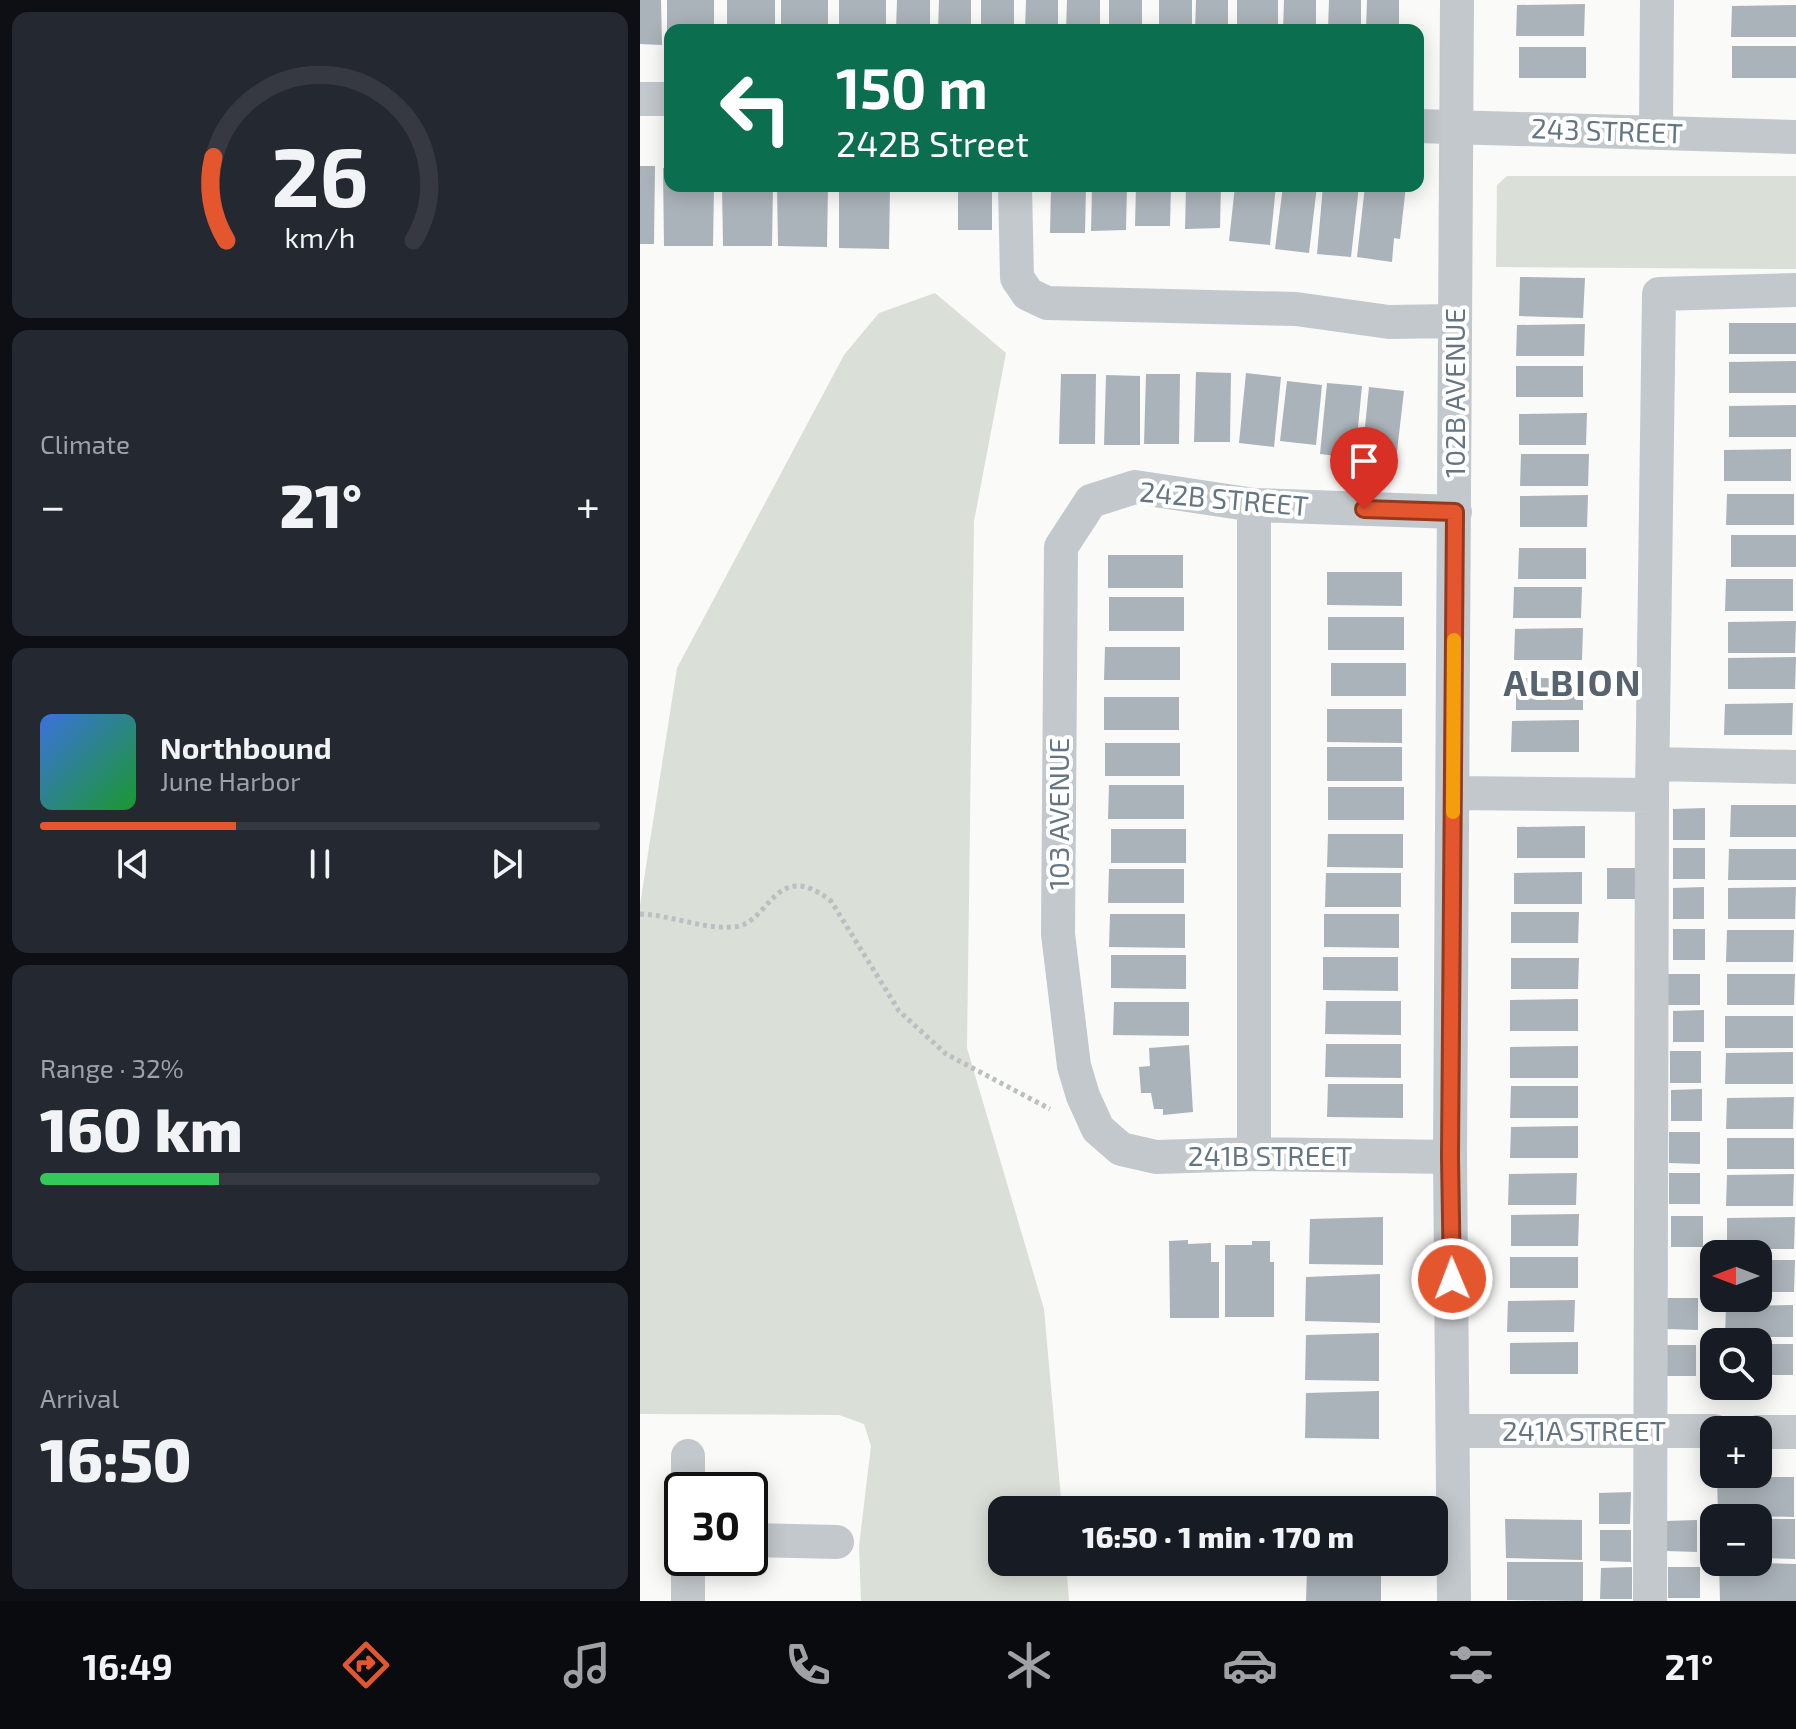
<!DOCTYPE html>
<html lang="en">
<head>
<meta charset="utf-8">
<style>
  body { margin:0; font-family:"Exo 2",sans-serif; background:#242831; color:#f1f3f6; height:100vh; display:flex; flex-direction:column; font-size:30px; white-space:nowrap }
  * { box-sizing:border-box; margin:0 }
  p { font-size:26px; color:#9ea1a6 }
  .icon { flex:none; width:44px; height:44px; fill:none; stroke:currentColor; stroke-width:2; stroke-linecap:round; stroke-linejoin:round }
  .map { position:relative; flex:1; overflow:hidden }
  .panel { display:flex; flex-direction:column; gap:12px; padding:12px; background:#0d0f14; width:640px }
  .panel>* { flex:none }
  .hud { position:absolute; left:24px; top:24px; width:760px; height:168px; border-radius:16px; box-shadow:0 4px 20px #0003; background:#0b6e4f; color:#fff; overflow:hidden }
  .needle { width:52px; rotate:270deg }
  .fabs { position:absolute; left:1060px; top:1240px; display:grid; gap:16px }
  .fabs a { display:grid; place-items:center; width:72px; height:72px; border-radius:16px; background:#171b24; box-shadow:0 4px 20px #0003; font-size:40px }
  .speed { position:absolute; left:24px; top:1472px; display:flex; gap:16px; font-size:40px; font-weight:700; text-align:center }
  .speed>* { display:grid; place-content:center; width:104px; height:104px; border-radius:50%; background:#171b24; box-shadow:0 4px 20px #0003; line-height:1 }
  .speed .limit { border:4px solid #111; border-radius:12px; background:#fff; color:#111 }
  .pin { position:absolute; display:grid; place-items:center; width:68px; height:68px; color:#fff; margin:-82px -34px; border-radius:50% 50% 50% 0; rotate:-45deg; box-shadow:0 0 8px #0007 }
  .pin .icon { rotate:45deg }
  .me { position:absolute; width:88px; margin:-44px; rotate:359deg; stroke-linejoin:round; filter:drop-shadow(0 0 6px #0008) }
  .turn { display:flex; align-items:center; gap:28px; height:168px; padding:0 40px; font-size:36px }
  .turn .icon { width:104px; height:104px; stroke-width:2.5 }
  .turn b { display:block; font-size:56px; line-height:68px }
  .big { font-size:60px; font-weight:800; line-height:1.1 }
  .panel .widget { flex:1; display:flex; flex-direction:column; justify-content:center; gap:12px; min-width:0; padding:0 28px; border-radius:16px; background:#242831 }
  .panel .dial { align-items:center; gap:0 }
  .dial svg { height:208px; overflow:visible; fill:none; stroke:#363941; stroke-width:7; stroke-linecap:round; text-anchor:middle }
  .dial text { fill:#f1f3f6; stroke:none }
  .song { display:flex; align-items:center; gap:24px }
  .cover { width:96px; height:96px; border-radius:12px; background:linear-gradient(135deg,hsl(220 70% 55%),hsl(130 70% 35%)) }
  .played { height:8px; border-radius:4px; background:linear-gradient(90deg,#e4572e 35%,#363941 35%) }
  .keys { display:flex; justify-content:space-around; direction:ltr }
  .heat { display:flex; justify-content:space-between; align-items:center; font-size:44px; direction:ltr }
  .charge { height:12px; border-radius:6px; background:linear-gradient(90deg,#34c759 32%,#363941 0) }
  .trip { position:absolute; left:348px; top:1496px; width:460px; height:80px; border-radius:16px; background:#171b24; box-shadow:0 4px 20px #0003; font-weight:800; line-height:80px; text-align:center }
  .dock { display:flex; height:128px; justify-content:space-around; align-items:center; background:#090b0e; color:#9ea1a6 }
  .dock .icon { width:56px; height:56px }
  .dock .on { color:#e4572e }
  .dock b { font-size:36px; color:#f1f3f6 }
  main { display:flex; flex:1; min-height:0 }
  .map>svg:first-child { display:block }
  .green { fill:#dadfd7 }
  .building { fill:#aab3b9 }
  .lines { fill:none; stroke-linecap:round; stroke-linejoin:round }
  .path { stroke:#bbbfc2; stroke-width:5; stroke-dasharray:4 4; stroke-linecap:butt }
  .minor { stroke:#c3c8cc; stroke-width:34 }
  .route-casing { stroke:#94391e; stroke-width:20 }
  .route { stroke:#e4572e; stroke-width:14 }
  .slow { stroke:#f59e0b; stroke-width:14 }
  .labels { text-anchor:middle; stroke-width:8; stroke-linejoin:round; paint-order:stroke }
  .street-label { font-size:28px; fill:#657683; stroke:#fff }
  .district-label { font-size:36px; font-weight:bold; letter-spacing:2px; fill:#57646e; stroke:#fff }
</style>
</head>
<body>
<main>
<section class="panel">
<div class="widget dial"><svg viewBox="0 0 100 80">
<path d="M14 69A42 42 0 1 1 86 69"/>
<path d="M14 69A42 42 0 0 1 9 37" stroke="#e4572e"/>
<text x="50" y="56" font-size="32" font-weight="700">26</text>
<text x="50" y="72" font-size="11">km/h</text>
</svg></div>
<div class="widget"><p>Climate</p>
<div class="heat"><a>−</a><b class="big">21°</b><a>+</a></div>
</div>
<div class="widget">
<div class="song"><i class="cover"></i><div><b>Northbound</b><p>June Harbor</p></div></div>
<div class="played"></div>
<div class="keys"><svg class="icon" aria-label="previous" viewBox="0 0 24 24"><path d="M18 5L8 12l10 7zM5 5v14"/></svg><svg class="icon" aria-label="pause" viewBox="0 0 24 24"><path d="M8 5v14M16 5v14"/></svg><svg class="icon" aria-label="next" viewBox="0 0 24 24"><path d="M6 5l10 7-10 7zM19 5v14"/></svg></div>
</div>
<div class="widget"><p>Range · 32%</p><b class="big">160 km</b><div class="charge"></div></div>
<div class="widget"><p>Arrival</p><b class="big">16:50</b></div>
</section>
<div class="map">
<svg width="1156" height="1601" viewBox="0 0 1156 1601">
  <rect width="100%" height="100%" fill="#fafaf8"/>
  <path class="green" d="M867 176H1156V269L856 267 857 185Z
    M295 293 366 353 334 521 327 1048 404 1309 422 1510H362V1562H426L429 1601H221L219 1546 231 1446 224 1424 199 1415 0 1414V905L37 668 204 355 239 313Z"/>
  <path class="building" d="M0 0H21L22 45 0 44Z
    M27 0H74V30H30V46H27Z
    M87 0H135V30H87Z
    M141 0H188V30H141Z
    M199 0H246V30H199Z
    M257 0H290V30H256Z
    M299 0H331V30H298Z
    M341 0H374V30H341Z
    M386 0H418V30H385Z
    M427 0H460V30H426Z
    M469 0H502V30H469Z
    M519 0H552V30H519Z
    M556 0H588V30H555Z
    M597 0H638V30H597Z
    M644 0H676V30H643Z
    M689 0H721V30H688Z
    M727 0H759V30H726Z
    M945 4 944 36H876L877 5Z
    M1156 5V37H1091L1092 6Z
    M1092 46H1156V78H1092Z
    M879 47H946V78H879Z
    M0 166H15L14 244H0Z
    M23 168H30V186H74L73 246H24Z
    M82 186H133L132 246H83Z
    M137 186H188L187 247 138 246Z
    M199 186H250L249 249 199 248Z
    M318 186H352V230H318Z
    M411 186H446L445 233H410Z
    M452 186H487L486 230 451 231Z
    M496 186H531L530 226H495Z
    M546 186H581L580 228 545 229Z
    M595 186H636L630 245 589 241Z
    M643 186H677L669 253 635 249Z
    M683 186H719L711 257 677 254Z
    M725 186H766L760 239 754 238 752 262 717 257Z
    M880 277 945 278 943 318 879 316Z
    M1089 323H1156V354H1089Z
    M945 324 944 356H876L877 325Z
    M1156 361V393H1089V362Z
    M876 366H943V397H876Z
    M556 372 591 373 590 442H554Z
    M606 373 641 377 634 447 599 443Z
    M421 374H456L455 444H419Z
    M506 374H540L539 444H504Z
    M466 375 500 376V445H464Z
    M647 381 682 385 676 445 640 441Z
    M687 383 722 386 715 458 680 454Z
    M729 387 764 391 756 460 722 457Z
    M1156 405V437H1089V406Z
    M947 413 946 445H879V414Z
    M1151 449V481H1084V450Z
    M881 454H949L948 486H880Z
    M1087 494H1154V525H1086Z
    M948 495 947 527H880V496Z
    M1091 535H1156V567H1091Z
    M879 548H946V579H878Z
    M468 555H543V588H468Z
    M687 572H762V606L687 605Z
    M1086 579H1153V611H1085Z
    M874 587H942L941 618H873Z
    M469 597H544V631H469Z
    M688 617H764V650H688Z
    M1156 621 1155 653H1088V622Z
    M943 628 942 660H874L875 629Z
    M465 647H540V680H464Z
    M1156 657 1155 689H1088V658Z
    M691 663H766V696H691Z
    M876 678H943V710H876Z
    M464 697H539V730H464Z
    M1153 703 1152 735H1084L1085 704Z
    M687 709H762V743L687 742Z
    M939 720V752H871L872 721Z
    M465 743H540V776H465Z
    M687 747H762V781H687Z
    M469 785H544V819H468Z
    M688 787H764V820H688Z
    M1091 805H1156V837H1090Z
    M1065 808V840H1033V809Z
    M945 826V858H877V827Z
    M471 829H546V863H471Z
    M688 834H763V868L687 867Z
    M1033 848H1065V879H1033Z
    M1089 849H1156V880H1088Z
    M967 868H999L998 899H967Z
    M469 869H544V903H468Z
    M942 872V904H874V873Z
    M686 873H761V907H685Z
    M1064 887V919H1033V888Z
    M1156 887 1155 919H1088V888Z
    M871 912H939L938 943H871Z
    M470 914H545V948L469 947Z
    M684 914H759V948L684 947Z
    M1033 929H1065V960H1033Z
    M1087 930H1154L1153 962H1086Z
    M471 955H546V989L471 988Z
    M683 957H758V991L683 990Z
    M871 958H939L938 989H871Z
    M1028 974H1060V1005H1028Z
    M1087 974H1155L1154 1005H1087Z
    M938 999V1031H870V1000Z
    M686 1001H761V1035L685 1034Z
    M474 1002H549V1036L473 1035Z
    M1064 1010V1042H1033V1011Z
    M1085 1016H1153V1048H1085Z
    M686 1044H761V1078L685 1077Z
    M549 1045 553 1112 523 1115V1109H514L511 1093H501L499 1067 510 1066 509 1048Z
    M938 1046V1078H870V1047Z
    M1030 1051H1061V1083H1030Z
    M1153 1052V1084H1085L1086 1053Z
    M688 1084H763V1118L687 1117Z
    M871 1086H938V1118H870Z
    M1062 1089V1121H1031V1090Z
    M1154 1097 1153 1129H1086L1087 1098Z
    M938 1126V1158H870L871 1127Z
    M1029 1132H1060V1164L1029 1163Z
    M1087 1138H1154V1169H1087Z
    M937 1173 936 1205H868L869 1174Z
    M1029 1173H1060V1204H1029Z
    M1154 1174 1153 1206H1086L1087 1175Z
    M939 1214 938 1246H871V1215Z
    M1031 1216H1063V1247H1031Z
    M743 1217V1265L669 1264 670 1219Z
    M1155 1217 1154 1249H1087V1218Z
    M548 1240V1244L571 1243V1262H579V1318H530L529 1241Z
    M612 1241H630V1262H634V1317H585V1245H612Z
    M870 1257H938V1288H870Z
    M1118 1260H1155L1154 1292H1118Z
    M740 1274V1323L665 1321 666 1277Z
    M1026 1298H1058V1330L1026 1329Z
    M935 1300 934 1332H867L868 1301Z
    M1153 1305V1337H1085L1086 1306Z
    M739 1333V1381L665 1380 666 1335Z
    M938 1342V1374H870V1343Z
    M1118 1344H1153V1375H1118Z
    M1025 1345H1056V1376H1024Z
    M739 1391V1439L665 1438 666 1393Z
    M1077 1477H1154V1517L1078 1515Z
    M991 1492 990 1524H959V1493Z
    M865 1519 942 1520V1560L866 1558Z
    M1118 1519H1155V1559L1118 1558Z
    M1057 1520V1552L1026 1551V1521Z
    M960 1530H991V1562L960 1561Z
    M867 1562H943V1601L867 1600Z
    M1079 1562 1156 1564V1601H1080Z
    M741 1567V1601H666L667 1569Z
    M992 1567V1599H960L961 1568Z
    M1028 1567H1060V1598H1028Z"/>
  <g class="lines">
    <path class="path" d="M0 914C31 915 61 929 92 927 131 926 133 856 191 901L259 1011 306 1054 410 1109"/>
    <path class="minor" d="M0 99H30
      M778 126 1156 137
      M1016 132 1017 0
      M375 186 377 278 388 294 407 303 656 309 749 322 814 321
      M1014 764 1156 767
      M813 793 1012 795
      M614 1154V505
      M810 1157 614 1154 516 1157 481 1149 458 1129 443 1096 434 1066 418 934 421 547 451 501 495 487 614 505 815 512
      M814 1431H1074
      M1118 1432H1156
      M48 1490V1456
      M110 1540 197 1542
      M48 1558V1601
      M814 1601 810 1157 817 0
      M1010 1601 1012 795 1019 294 1156 290"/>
  </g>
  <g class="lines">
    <defs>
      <path id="route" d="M724 509 815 512 810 1157 812 1279"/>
    </defs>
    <use href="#route" class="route-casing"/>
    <use href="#route" class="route"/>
    <path class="slow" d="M813 812 814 640"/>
  </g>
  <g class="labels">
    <g class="street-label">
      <text transform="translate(967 131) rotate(2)" y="10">243 STREET</text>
      <text transform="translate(815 393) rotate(-90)" y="10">102B AVENUE</text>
      <text transform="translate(584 499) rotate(5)" y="10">242B STREET</text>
      <text transform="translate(419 814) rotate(-90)" y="10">103 AVENUE</text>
      <text x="630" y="1166">241B STREET</text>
      <text x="944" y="1441">241A STREET</text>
    </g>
    <g class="district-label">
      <text x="933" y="696">ALBION</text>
    </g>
  </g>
</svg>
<div class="fabs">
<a><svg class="needle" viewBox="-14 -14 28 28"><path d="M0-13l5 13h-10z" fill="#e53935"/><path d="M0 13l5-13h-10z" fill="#9ea1a6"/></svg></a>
<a><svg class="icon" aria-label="search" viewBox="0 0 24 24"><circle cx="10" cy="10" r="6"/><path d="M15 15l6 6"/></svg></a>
<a>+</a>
<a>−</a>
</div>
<div class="speed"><div class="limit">30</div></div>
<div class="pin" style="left:724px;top:509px;background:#d93025"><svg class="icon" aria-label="arrive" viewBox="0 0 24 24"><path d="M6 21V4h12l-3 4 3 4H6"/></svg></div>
<svg class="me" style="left:812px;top:1279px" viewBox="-20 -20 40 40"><circle r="17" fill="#e4572e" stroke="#fff" stroke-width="3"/><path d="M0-11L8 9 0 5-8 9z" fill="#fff"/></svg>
<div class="trip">16:50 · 1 min · 170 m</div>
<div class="hud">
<div class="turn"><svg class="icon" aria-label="left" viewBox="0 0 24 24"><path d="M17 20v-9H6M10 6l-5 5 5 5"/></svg><div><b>150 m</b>242B Street</div></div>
</div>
</div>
</main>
<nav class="dock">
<b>16:49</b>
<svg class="icon on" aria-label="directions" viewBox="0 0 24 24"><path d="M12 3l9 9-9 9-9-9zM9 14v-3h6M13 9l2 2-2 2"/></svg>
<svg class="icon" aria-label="music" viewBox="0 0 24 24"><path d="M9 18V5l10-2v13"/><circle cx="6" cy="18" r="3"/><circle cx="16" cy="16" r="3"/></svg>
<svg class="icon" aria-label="phone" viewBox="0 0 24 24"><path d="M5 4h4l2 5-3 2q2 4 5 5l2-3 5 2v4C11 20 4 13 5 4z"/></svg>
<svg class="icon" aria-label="climate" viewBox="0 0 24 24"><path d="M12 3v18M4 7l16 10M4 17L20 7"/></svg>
<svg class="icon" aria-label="car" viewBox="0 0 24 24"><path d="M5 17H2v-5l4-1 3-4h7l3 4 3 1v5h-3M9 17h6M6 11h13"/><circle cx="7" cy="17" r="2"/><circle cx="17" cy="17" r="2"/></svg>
<svg class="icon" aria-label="filters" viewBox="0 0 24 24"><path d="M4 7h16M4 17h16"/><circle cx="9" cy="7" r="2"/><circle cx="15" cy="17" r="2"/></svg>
<b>21°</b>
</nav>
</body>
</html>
